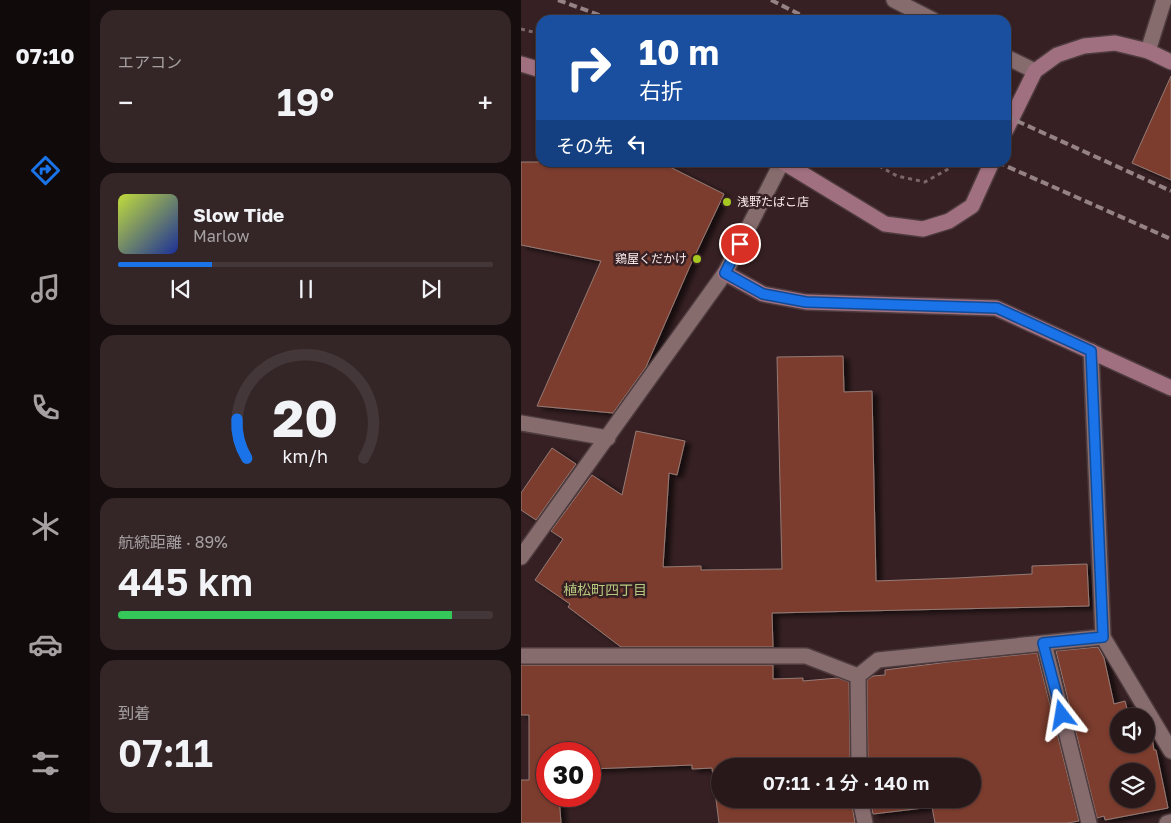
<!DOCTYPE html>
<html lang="ja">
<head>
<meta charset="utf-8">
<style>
  body { margin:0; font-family:"Golos Text","Noto Sans JP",sans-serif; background:#342527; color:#f1f3f6; height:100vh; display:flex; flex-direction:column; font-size:19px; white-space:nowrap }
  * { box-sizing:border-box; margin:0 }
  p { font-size:16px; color:#a5a0a2 }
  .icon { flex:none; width:28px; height:28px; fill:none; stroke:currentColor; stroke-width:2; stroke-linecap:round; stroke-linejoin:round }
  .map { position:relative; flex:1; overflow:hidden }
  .drawer { display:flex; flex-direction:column; gap:10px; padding:10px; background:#160d0e; width:431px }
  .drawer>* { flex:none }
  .banner { position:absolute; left:15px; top:15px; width:475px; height:152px; border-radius:15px; box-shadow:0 1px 4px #0004,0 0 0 1px #443739; background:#1a4fa0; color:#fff; overflow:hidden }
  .fabs { position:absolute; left:589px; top:708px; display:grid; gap:10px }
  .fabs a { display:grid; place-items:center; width:45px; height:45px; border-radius:50%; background:#28181a; box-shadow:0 1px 4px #0004,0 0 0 1px #443739; font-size:25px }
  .speed { position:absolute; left:15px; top:742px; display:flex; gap:10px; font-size:25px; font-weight:700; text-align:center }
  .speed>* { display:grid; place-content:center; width:65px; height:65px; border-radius:50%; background:#28181a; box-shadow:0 1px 4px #0004,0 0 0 1px #443739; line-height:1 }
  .speed .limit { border:8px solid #d22; background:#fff; color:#111 }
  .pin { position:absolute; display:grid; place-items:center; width:42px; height:42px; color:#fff; margin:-21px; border:2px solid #fff; border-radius:50%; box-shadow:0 1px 5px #0007 }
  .me { position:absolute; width:55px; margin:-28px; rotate:346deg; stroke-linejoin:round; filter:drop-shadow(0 0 4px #0008) }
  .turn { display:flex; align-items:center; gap:18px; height:105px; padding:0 20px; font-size:22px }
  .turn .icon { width:65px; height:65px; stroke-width:2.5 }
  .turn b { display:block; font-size:35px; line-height:42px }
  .then { display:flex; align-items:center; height:48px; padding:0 20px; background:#0003; gap:10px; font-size:19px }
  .big { font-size:38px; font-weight:600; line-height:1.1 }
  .drawer .widget { flex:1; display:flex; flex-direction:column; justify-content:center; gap:8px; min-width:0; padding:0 18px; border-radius:15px; background:#342527 }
  .drawer .dial { align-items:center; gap:0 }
  .dial svg { height:130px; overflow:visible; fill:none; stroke:#443739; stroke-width:7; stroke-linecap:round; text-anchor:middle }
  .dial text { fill:#f1f3f6; stroke:none }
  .song { display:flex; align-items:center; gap:15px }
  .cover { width:60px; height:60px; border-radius:8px; background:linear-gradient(135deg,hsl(70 70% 55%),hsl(230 70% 35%)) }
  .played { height:5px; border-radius:2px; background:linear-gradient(90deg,#1a73e8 25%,#443739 25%) }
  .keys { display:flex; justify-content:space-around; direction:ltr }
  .heat { display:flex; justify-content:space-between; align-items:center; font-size:28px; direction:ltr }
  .charge { height:8px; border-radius:4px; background:linear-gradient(90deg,#34c759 89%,#443739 0) }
  .trip { position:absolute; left:190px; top:758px; width:270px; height:50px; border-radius:25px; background:#28181a; box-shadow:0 1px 4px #0004,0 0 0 1px #443739; font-weight:600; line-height:50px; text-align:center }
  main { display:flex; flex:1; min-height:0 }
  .tab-bar { display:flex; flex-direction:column; width:90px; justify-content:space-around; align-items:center; background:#100a0a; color:#a5a0a2 }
  .tab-bar .icon { width:35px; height:35px }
  .tab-bar .selected { color:#1a73e8 }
  .tab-bar b { font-size:22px; color:#f1f3f6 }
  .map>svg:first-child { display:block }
  .building { fill:#7c3c2e; stroke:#957b75; fill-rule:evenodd; filter:url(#shadow) }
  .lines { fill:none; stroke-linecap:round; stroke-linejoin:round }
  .street-casing { stroke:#4d3b3e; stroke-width:18 }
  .secondary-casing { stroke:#4d3b3e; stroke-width:18 }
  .path { stroke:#7b676a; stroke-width:3; stroke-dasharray:4 4; stroke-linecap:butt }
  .street { stroke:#876c6e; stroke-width:15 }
  .secondary { stroke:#a17080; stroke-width:15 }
  .rail { stroke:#958285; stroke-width:4; stroke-dasharray:8 4; stroke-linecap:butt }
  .route-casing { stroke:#114b97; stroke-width:12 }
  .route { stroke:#1a73e8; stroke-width:9 }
  .poi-dot { fill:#a7c820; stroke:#362023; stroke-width:2 }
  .labels { text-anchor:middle; stroke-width:5; stroke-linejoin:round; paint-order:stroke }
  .poi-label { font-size:12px; fill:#fcecee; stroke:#362023; text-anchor:start }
  .neighbourhood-label { font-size:14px; fill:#b5c97f; stroke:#362023 }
</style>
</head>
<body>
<main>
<nav class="tab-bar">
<b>07:10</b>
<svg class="icon selected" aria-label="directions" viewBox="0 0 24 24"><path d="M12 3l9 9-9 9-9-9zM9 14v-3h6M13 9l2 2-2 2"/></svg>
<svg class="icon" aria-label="music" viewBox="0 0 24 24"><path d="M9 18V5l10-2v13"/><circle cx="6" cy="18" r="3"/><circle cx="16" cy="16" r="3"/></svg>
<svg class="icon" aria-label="phone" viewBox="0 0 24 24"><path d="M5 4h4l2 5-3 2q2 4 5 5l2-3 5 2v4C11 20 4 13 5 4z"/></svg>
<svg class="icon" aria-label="climate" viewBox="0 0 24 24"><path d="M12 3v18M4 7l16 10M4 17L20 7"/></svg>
<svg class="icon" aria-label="car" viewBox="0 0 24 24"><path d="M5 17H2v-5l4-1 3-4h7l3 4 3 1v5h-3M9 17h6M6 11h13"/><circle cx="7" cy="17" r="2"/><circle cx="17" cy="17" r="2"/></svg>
<svg class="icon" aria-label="filters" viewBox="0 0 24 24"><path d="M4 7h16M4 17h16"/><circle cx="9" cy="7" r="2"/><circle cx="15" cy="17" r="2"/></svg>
</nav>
<section class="drawer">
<div class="widget"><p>エアコン</p>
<div class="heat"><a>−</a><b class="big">19°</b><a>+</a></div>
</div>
<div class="widget">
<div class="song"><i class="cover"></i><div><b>Slow Tide</b><p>Marlow</p></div></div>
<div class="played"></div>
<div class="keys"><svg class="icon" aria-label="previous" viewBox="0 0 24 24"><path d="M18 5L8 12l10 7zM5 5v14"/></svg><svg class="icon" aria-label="pause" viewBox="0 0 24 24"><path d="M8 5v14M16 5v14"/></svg><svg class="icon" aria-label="next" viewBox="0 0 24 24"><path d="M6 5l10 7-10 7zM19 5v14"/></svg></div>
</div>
<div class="widget dial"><svg viewBox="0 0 100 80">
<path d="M14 69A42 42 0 1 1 86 69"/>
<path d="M14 69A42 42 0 0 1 8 45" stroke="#1a73e8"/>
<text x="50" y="56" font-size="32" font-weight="700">20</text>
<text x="50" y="72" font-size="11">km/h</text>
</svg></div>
<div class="widget"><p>航続距離 · 89%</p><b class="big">445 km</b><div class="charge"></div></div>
<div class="widget"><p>到着</p><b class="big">07:11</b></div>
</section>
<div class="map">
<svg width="650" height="823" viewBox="0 0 650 823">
  <defs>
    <filter id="shadow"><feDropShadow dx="5.5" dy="3" stdDeviation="2.5" flood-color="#0009"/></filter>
  </defs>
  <rect width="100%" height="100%" fill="#362023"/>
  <path class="building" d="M650 76V180L611 163Z
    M0 162H139L203 194 169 266 125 367 92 413 16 406 80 261 0 245Z
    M322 356 323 392 351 391 355 581 436 578 511 574V566L566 564 568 606 251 613 252 647H100L47 607 49 604 14 580 42 539 30 531 71 475 101 495 115 431 164 441 156 475 148 473 142 567 180 566V570L261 569 256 357Z
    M31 448 55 464 15 520 0 510V493Z
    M577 647 583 658 593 704 604 701 608 716H598V744H625V728L631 737 633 750H635L647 808 584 820 583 816 576 818 535 651ZM598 771H625V799H598Z
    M516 653 558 821 546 823H414L411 807 352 814 349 799H451V766H347L346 680 352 676 364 675V670L427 662Z
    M0 665H252V679L282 678V681L317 678 328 682 329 766H199V799H330L334 823H198L191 768 171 769V765L69 769V754H26V796H38L40 823H0V780H8V715H0Z"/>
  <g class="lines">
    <defs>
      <path id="street" d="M373 0 412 20
        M627 51 643 0
        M485 57 514 71
        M570 351 582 637 650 751
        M0 423 87 438
        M0 557 204 273 261 162
        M523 643 568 823
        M0 656H285L337 676 357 660 582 637
        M337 676 338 766
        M339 799 344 823
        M646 823 650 822"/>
      <path id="secondary" d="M0 64 20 70
        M485 130 514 71 536 55 563 46 594 43 627 51 650 62
        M262 162 364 224 402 229 428 221 451 206 471 162
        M204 273 242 294 285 302 475 308 650 388"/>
    </defs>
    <use href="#street" class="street-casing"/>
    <use href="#secondary" class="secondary-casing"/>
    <path class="path" d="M0 29 20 34
      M351 162 376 176 404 182 429 168"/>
    <use href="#street" class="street"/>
    <use href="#secondary" class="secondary"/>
    <path class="rail" d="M37 0 92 20
      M250 0 290 20
      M485 116 650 191
      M476 162 650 239"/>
  </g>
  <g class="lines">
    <defs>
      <path id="route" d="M219 244 204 273 242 294 285 302 476 308 570 351 582 637 522 643 541 715"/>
    </defs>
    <use href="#route" class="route-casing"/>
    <use href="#route" class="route"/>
  </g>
  <g class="poi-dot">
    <circle cx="206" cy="202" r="5"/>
    <circle cx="176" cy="259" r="5"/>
  </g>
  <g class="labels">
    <g class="poi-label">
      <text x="216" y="206">浅野たばこ店</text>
      <text x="166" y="263" text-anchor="end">鶏屋くだかけ</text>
    </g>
    <g class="neighbourhood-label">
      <text x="84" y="595">植松町四丁目</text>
    </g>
  </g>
</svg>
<div class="fabs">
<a><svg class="icon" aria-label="sound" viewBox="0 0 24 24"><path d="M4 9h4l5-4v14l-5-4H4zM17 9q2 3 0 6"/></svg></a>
<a><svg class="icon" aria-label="layers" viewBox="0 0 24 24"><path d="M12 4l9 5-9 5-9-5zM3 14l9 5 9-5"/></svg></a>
</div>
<div class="speed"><div class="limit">30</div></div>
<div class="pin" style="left:219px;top:244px;background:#d93025"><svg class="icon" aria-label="arrive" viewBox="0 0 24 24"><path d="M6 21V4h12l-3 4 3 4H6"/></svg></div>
<svg class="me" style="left:541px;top:715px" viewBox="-20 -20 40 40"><path d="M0-17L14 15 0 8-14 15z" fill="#1a73e8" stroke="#fff" stroke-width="4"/></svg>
<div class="trip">07:11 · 1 分 · 140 m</div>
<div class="banner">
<div class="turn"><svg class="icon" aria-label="right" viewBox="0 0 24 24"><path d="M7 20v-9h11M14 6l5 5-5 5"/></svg><div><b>10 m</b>右折</div></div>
<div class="then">その先<svg class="icon" aria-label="left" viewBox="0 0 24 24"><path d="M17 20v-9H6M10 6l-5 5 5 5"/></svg></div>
</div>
</div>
</main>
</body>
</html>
